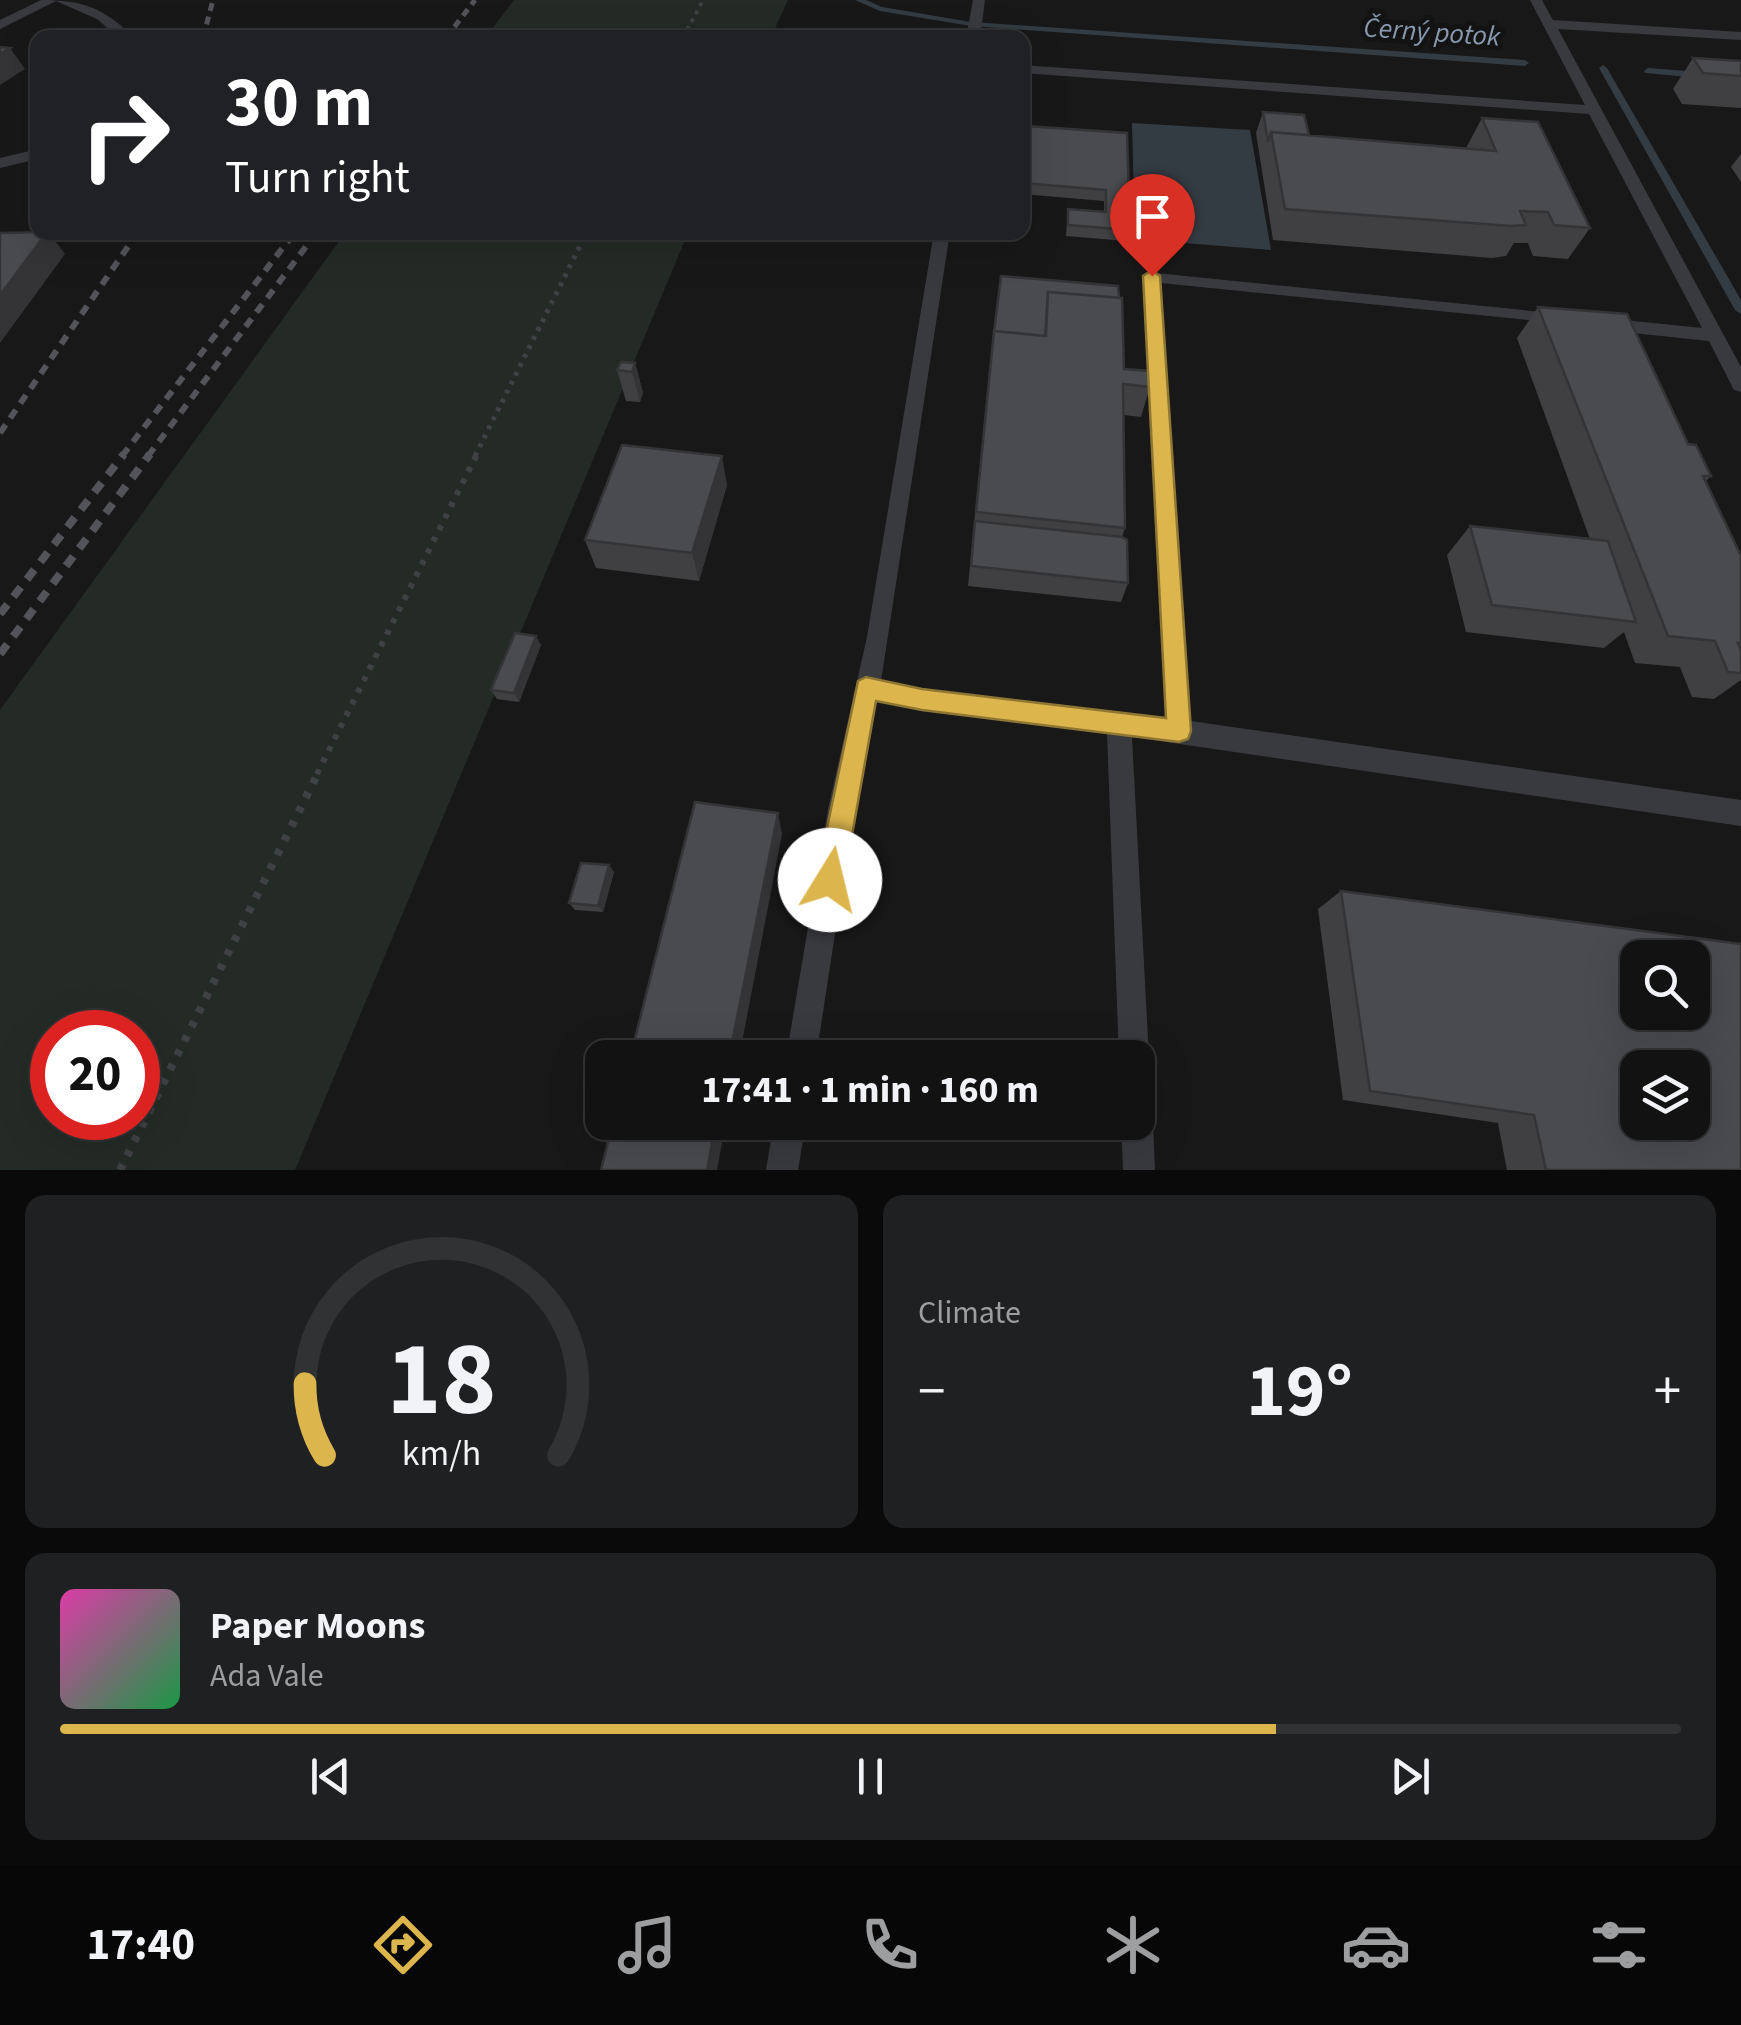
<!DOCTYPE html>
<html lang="en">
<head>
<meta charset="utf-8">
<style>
  body { margin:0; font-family:"Source Sans 3",sans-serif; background:#1f2021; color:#f1f3f6; height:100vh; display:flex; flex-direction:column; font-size:38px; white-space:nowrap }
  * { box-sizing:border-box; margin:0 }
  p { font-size:32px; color:#9c9ea0 }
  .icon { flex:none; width:55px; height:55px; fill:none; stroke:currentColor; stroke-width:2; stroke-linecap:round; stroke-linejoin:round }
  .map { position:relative; height:1170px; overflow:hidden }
  .panel { display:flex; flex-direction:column; gap:25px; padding:25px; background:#0a0a0a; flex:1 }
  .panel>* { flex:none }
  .guide { position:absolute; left:30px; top:30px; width:1000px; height:210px; border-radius:20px; box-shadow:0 10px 40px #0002,0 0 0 2px #313233; background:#202124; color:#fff; overflow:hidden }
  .fabs { position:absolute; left:1620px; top:940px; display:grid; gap:20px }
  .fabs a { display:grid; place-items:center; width:90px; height:90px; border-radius:20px; background:#121213; box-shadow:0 10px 40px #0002,0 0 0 2px #313233; font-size:50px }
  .speed { position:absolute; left:30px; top:1010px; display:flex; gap:20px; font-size:50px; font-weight:700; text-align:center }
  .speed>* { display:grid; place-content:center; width:130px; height:130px; border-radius:50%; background:#121213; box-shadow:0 10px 40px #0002,0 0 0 2px #313233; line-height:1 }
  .speed .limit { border:15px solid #d22; background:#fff; color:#111 }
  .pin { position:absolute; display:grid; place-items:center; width:85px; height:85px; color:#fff; margin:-102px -42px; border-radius:50% 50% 50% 0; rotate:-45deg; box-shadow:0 0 10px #0007 }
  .pin .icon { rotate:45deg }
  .me { position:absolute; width:110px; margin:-55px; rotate:9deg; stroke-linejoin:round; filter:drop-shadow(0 0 8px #0008) }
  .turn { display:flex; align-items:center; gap:35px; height:210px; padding:0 30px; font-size:45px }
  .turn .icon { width:130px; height:130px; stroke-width:2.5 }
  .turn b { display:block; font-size:70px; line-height:85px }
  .big { font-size:75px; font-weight:700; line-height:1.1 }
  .panel .widget { flex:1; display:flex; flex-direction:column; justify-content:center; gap:15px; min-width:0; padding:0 35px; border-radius:20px; background:#1f2021 }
  .panel .dial { align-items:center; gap:0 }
  .dial svg { height:260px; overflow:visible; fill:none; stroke:#313233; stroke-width:7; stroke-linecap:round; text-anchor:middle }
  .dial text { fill:#f1f3f6; stroke:none }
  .song { display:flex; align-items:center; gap:30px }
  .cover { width:120px; height:120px; border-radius:15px; background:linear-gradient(135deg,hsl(320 70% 55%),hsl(140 70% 35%)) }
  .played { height:10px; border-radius:5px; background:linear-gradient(90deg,#dcb64d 75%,#313233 75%) }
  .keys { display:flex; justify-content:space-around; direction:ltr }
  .heat { display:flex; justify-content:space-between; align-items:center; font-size:55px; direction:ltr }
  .panel .tiles { flex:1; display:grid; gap:25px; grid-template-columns:1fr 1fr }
  .widget:last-child { grid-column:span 2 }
  .trip { position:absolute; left:585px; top:1040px; width:570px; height:100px; border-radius:20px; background:#121213; box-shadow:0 10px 40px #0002,0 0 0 2px #313233; font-weight:700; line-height:100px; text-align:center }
  .tabs { display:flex; height:160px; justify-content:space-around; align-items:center; background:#070708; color:#9c9ea0 }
  .tabs .icon { width:70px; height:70px }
  .tabs .active { color:#dcb64d }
  .tabs b { font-size:45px; color:#f1f3f6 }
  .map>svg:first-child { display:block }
  .green { fill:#242b26; fill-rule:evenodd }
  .water { fill:#343c43 }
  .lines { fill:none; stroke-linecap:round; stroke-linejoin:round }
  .stream { fill:#343c43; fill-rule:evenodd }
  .path-far3 { stroke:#3f4145; stroke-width:4; stroke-dasharray:4 5; stroke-linecap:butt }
  .path-far2 { stroke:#3f4145; stroke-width:5; stroke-dasharray:4 6; stroke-linecap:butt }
  .path-far1 { stroke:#3f4145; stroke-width:6; stroke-dasharray:5 8; stroke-linecap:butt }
  .path { stroke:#3f4145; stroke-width:8; stroke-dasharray:6 10; stroke-linecap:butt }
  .lane { fill:#393a3e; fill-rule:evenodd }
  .rail-far2 { stroke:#535459; stroke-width:5; stroke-dasharray:8 6; stroke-linecap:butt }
  .rail-far1 { stroke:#535459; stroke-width:6; stroke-dasharray:10 8; stroke-linecap:butt }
  .rail { stroke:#535459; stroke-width:8; stroke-dasharray:12 10; stroke-linecap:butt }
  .wall { fill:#404043 }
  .shaded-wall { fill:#343437 }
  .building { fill:#4a4b4e; stroke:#343437; stroke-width:2.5; fill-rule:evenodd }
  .route { fill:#dcb64d; stroke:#8f7632; stroke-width:2.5 }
  .labels { text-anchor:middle; stroke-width:10; stroke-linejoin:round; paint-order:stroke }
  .far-water-label { font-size:28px; font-style:italic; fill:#8799ae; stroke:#131314 }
</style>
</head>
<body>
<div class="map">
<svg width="1741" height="1170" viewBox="0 0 1741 1170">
  <rect width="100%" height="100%" fill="#181819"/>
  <path class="green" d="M514 0H788L771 37H486Z
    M345 233H688L295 1170H0V710ZM52 1032H138V1118H52Z"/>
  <path class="water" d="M1132 123 1250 130 1271 250 1135 239Z"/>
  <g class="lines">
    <path class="stream" d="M855 0H866L882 7 971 22 1525 60 1529 63 1525 66 971 26 880 11Z
      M1603 65 1607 68 1741 300V314L1735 310 1599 68Z
      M1648 68 1700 72 1704 75 1700 78 1645 73 1644 71Z"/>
    <path class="path-far3" d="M683 38 703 0"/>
    <path class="path-far2" d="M475 456 587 232"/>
    <path class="path-far1" d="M317 774 477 454"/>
    <path class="path" d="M120 1170 319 771"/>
    <path class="lane" d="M41 0C82 0 105 8 134 38H119L97 19 56 1 0 29V20Z
      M973 0H985L980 38H966Z
      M1530 0H1542L1553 20 1741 32V40L1558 29 1741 367V392L1734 390 1709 341 1604 330 1595 324 1604 318 1702 328 1589 114 1022 73V65L1585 105Z
      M38 149V159L0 168V158Z
      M934 232H950L881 681 921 689 1166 718 1146 272 1562 314 1571 320 1568 324 1161 283 1191 721 1741 800V826L1132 737 1149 1058 1145 1069 1138 1072V1058H1119L1107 733 921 711 877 701 854 809 816 1058H786L828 809 867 637Z
      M1138 1107 1148 1111 1153 1122 1155 1170H1123L1121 1122H1138Z
      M774 1122H806L798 1170H766Z"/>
    <path class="rail-far2" d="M203 38 213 0
      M446 38 475 0"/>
    <path class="rail-far1" d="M0 433 138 232
      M122 456 295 232
      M148 456 317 232"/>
    <path class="rail" d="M0 614 124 454
      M0 654 150 454"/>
  </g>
  <path class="wall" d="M1693 58 1741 61V108L1682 104 1673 89Z
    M1263 112 1309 135 1466 148 1482 118 1590 228 1568 259 1533 256 1528 243H1514L1506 256 1492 258 1273 240 1256 133Z
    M1027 126 1127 133 1130 230 1127 241 1066 236 1068 209 1104 211V201L1022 194Z
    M1741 154V182L1731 167Z
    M1001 276 1124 369 1150 387 1141 417 1124 415 1125 528 1122 537 1128 583 1121 602 968 586 990 362Z
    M1538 307 1688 444 1711 476 1706 481 1741 556V680L1714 699 1692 697 1680 667 1635 663 1624 632 1604 648 1466 632 1447 555 1470 526 1590 539 1517 338Z
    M635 363 643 393 640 402 626 401 617 370Z
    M727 485 699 581 596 568 585 540Z
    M541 645 519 702 497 699 491 690Z
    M609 865 614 872 603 912 575 910 569 903Z
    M1341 891 1741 1170H1507L1498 1123 1343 1100 1318 909Z"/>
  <path class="shaded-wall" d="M10 48 25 69 0 85V54Z
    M48 232 65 254 0 343V295Z
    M635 363 643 393 640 402 632 372Z
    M722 456 727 485 699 581 692 553Z
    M536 636 541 645 519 702 514 693Z
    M778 813 782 834 739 1058H729Z
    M609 865 614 872 603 912 598 906Z
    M716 1122H726L717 1170H707Z"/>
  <path class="building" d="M0 47 10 48 0 54Z
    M1693 58 1741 61V76L1703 73Z
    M1022 105H1028L1027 126 1127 133 1130 230 1068 225V209L1106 212V190L1023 183 1022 187Z
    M1263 112 1304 115 1309 135 1271 132 1268 142Z
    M1482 118 1538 122 1590 228 1554 225 1548 212 1520 211 1526 225 1511 226 1285 209 1271 132 1496 151Z
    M47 232 0 295V233Z
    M1001 276 1118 286 1119 298 1048 292 1045 336 994 331 993 340Z
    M1048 292 1122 298 1124 369 1150 371V387L1123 384 1125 528 976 512 994 331 1046 336Z
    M1538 307 1627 314 1688 444 1696 445 1711 476H1703L1741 556V644L1738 643 1741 651V673L1728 672 1715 641 1668 636Z
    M621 362 635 363 632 372 617 370Z
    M622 445 722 456 692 553 585 540Z
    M975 521 1122 537 1127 540 1128 583 971 566Z
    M1470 526 1608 541 1636 622 1492 605Z
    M515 633 536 636 514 693 491 690Z
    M695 802 778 813 729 1058H630Z
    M581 863 609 865 598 906 569 903Z
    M1341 891 1741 944V1170H1546L1534 1115 1370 1091ZM1638 958H1692V1012H1638ZM1638 1068H1692V1122H1638Z
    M613 1122H716L707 1170H601Z"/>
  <path class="route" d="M1152 270 1160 276 1191 731 1188 739 1179 742 922 710 876 701 844 880 840 890 830 894 820 890 816 880 858 681 866 677 922 689 1166 718 1143 276Z"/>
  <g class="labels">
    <g class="far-water-label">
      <text transform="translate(1432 31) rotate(4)" y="10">Černý potok</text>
    </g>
  </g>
</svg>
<div class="fabs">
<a><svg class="icon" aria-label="search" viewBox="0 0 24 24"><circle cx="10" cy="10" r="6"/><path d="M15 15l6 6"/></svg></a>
<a><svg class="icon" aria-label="layers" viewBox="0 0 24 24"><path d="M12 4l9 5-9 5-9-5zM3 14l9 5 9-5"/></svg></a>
</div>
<div class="speed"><div class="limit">20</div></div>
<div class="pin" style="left:1152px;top:276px;background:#d93025"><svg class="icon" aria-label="arrive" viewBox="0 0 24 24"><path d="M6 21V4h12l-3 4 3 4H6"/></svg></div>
<svg class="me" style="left:830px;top:880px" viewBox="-20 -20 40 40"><circle r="19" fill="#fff"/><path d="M0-13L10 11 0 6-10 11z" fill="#dcb64d"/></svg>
<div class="trip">17:41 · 1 min · 160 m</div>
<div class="guide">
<div class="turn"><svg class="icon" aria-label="right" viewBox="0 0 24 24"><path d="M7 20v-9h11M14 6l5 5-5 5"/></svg><div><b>30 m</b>Turn right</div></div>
</div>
</div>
<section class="panel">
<div class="tiles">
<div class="widget dial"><svg viewBox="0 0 100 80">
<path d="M14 69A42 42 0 1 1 86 69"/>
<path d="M14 69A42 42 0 0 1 8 47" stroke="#dcb64d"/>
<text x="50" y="56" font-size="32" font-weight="700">18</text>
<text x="50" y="72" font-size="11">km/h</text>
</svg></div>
<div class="widget"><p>Climate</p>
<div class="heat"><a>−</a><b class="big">19°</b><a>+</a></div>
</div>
<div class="widget">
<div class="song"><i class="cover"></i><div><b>Paper Moons</b><p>Ada Vale</p></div></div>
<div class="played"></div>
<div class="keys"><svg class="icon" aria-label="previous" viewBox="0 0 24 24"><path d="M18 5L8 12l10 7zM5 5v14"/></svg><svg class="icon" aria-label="pause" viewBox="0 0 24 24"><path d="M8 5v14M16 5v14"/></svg><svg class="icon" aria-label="next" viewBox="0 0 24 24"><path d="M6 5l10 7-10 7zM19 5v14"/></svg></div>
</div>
</div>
</section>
<nav class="tabs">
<b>17:40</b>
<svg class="icon active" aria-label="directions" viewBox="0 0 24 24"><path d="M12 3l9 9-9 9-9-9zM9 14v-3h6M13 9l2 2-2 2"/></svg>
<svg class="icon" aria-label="music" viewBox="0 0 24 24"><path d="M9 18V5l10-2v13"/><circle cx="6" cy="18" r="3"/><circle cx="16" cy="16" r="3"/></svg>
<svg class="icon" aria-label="phone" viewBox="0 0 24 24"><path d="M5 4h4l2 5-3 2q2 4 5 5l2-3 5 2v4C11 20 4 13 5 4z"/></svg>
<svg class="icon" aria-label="climate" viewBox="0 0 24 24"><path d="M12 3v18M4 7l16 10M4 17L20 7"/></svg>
<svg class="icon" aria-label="car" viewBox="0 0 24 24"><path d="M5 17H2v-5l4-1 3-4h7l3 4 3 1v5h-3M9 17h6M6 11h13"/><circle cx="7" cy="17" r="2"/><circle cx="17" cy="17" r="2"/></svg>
<svg class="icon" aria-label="filters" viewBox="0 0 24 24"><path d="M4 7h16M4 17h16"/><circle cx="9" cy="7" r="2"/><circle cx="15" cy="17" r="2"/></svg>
</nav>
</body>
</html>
